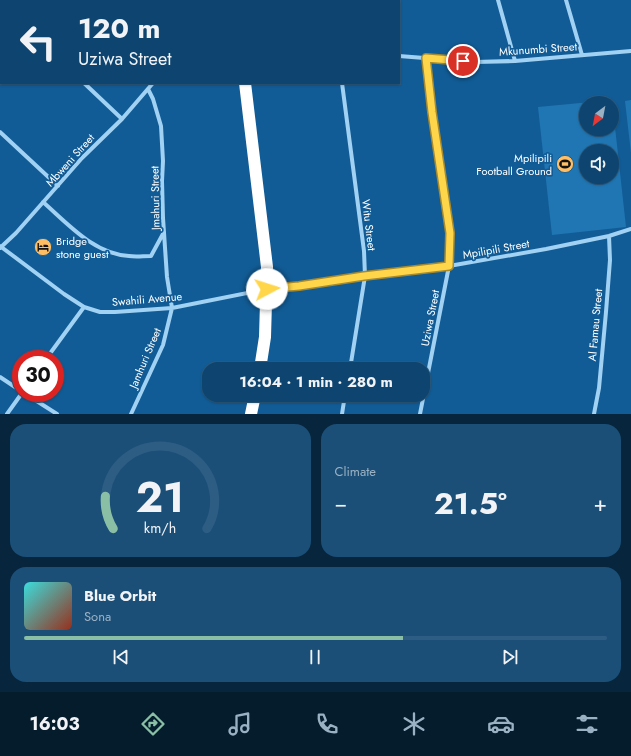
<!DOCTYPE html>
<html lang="en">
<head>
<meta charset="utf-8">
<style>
  body { margin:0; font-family:Jost,sans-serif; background:#1b4f78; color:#f1f3f6; height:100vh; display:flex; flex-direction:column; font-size:15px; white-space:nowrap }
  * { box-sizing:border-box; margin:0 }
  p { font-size:13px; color:#9ab1c3 }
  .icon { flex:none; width:22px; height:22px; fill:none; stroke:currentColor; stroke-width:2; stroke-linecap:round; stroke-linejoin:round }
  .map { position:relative; height:414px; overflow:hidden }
  .side { display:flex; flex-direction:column; gap:10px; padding:10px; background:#07263e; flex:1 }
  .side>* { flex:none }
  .guide { position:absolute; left:0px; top:0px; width:400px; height:84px; box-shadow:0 1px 3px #0004,0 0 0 1px #2d5d83; background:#0d4570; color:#f1f3f6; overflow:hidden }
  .needle { width:26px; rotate:212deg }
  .tools { position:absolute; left:579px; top:96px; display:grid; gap:8px }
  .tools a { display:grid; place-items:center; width:40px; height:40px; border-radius:50%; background:#0d4570; box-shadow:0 1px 3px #0004,0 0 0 1px #2d5d83; font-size:20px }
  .speed { position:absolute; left:12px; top:350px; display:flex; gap:8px; font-size:20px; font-weight:700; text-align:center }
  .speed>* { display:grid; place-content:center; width:52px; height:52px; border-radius:50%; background:#0d4570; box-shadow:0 1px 3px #0004,0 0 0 1px #2d5d83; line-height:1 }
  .speed .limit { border:6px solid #d22; background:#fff; color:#111 }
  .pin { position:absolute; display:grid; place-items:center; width:34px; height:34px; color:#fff; margin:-17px; border:2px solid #fff; border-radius:50%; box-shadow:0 1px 4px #0007 }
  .me { position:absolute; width:44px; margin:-22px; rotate:85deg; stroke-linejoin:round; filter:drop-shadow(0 0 3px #0008) }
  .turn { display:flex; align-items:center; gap:14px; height:84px; padding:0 12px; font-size:18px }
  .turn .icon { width:52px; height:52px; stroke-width:2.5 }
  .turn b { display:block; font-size:28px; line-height:34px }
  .big { font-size:30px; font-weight:700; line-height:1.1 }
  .side .card { flex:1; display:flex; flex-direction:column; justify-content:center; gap:6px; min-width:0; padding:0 14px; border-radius:16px; background:#1b4f78 }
  .side .dial { align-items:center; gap:0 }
  .dial svg { height:104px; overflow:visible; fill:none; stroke:#2d5d83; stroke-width:7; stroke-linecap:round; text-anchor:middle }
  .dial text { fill:#f1f3f6; stroke:none }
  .song { display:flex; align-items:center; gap:12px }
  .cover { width:48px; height:48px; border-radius:6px; background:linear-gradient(135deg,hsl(180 70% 55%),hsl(10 70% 35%)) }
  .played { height:4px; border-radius:2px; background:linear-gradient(90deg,#8abfa5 65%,#2d5d83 65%) }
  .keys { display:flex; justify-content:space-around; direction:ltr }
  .heat { display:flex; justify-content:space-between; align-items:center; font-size:22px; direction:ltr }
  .side .tiles { flex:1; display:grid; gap:10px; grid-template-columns:1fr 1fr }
  .card:last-child { grid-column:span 2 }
  .trip { position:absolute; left:202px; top:362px; width:228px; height:40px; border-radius:16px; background:#0d4570; box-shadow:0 1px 3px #0004,0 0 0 1px #2d5d83; font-weight:700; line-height:40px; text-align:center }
  .tab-bar { display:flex; height:64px; justify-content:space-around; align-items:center; background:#051c2d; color:#9ab1c3 }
  .tab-bar .icon { width:28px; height:28px }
  .tab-bar .on { color:#8abfa5 }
  .tab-bar b { font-size:18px; color:#f1f3f6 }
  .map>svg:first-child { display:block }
  .green { fill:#2076b3; fill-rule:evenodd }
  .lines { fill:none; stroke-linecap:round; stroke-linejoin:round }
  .street { stroke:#a1d1f3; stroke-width:4 }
  .highway { stroke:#fff; stroke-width:12 }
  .route-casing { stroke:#a68a30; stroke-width:10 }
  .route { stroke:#ffd54a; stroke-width:7 }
  .labels { text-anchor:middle; stroke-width:3.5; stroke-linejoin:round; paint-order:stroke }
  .street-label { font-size:11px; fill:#fff; stroke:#115c96 }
  .poi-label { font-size:11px; fill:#fff; stroke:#115c96; text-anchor:end }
</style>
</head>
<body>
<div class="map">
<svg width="631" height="414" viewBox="0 0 631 414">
  <rect width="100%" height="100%" fill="#115c96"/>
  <path class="green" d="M612 100 626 227 552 235 538 107ZM586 103H612V129H586ZM586 151H612V177H586Z
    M631 100V153L625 101Z"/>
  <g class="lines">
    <path class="street" d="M138 0 139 1
      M327 0V1
      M498 0 515 61
      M566 0 582 55
      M42 1 43 0
      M0 3 1 4
      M0 46 1 45
      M399 56 475 62 515 61 631 51
      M84 83 122 119
      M342 83 364 251 365 276 350 369
      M0 132 58 186
      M43 202C68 224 94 254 129 256 136 257 143 256 151 256L164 232
      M0 246 64 294 84 307 100 312H115L172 308 267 289 299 286 365 276 449 266 546 249 609 236 631 229
      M0 248 16 233 82 158 122 119 153 83
      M46 359 84 307
      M0 377 21 391
      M24 393 57 414
      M7 414 22 393
      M131 414 163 345 172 308 167 277 163 218 162 181 163 161 161 126 153 99 148 89
      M342 414 345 395
      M420 414 449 266 450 233 432 112 426 58
      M594 414 599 388 606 312 610 260 609 236"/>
    <path class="highway" d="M234 0V1
      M245 83 267 267 265 337 260 369
      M251 414 255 395"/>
  </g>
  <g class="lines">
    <defs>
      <path id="route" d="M267 289 299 286 364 276 449 266 450 233 432 112 426 58 463 61"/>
    </defs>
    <use href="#route" class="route-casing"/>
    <use href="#route" class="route"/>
  </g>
  <defs>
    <symbol id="stadium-disc" viewBox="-11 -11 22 22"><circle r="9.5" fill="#ffbe63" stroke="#115c96"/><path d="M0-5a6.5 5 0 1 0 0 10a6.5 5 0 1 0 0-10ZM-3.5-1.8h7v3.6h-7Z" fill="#111"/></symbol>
    <symbol id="hotel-disc" viewBox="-11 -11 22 22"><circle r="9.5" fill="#ffbe63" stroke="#115c96"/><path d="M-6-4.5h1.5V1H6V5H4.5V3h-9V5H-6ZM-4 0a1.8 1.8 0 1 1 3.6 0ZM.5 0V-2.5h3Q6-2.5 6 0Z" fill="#111"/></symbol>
  </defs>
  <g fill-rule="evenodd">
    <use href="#stadium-disc" x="555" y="154" width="20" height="20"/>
    <use href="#hotel-disc" x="33" y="237" width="20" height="20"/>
  </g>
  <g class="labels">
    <g class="street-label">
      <text transform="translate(538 49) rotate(-4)" y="4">Mkunumbi Street</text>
      <text transform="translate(70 160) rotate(-48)" y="4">Mbweni Street</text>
      <text transform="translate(155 198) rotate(-91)" y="4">Jmahuri Street</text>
      <text transform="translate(369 225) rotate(83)" y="4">Witu Street</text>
      <text transform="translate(496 249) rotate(-10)" y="4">Mpilipili Street</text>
      <text transform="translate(147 299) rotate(-5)" y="4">Swahili Avenue</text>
      <text transform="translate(430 318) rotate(-79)" y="4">Uziwa Street</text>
      <text transform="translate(595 325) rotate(-85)" y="4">Al Famau Street</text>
      <text transform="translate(145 358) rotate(-67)" y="4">Jamhuri Street</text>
    </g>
    <g class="poi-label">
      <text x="552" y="162">Mpilipili<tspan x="552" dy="13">Football Ground</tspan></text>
      <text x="56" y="245" text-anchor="start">Bridge<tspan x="56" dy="13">stone guest</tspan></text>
    </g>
  </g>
</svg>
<div class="tools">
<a><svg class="needle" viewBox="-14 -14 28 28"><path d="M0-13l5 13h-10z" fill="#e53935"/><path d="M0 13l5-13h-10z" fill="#9ab1c3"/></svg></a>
<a><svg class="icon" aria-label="sound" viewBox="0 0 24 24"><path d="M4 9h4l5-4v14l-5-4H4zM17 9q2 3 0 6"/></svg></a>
</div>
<div class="speed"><div class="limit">30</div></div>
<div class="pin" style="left:463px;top:61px;background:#d93025"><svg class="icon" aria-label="arrive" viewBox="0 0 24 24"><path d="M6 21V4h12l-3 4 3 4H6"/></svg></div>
<svg class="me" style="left:267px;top:289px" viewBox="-20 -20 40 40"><circle r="19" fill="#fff"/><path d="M0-13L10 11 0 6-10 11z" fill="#ffd54a"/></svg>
<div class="trip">16:04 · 1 min · 280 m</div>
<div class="guide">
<div class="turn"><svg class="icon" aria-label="left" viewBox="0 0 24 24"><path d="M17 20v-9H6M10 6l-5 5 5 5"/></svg><div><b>120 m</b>Uziwa Street</div></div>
</div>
</div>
<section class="side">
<div class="tiles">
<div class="card dial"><svg viewBox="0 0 100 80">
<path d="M14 69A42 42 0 1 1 86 69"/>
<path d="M14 69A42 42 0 0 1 8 44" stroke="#8abfa5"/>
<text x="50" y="56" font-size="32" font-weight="700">21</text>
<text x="50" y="72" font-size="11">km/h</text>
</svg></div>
<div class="card"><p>Climate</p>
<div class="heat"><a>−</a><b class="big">21.5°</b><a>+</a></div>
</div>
<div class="card">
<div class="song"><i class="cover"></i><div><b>Blue Orbit</b><p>Sona</p></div></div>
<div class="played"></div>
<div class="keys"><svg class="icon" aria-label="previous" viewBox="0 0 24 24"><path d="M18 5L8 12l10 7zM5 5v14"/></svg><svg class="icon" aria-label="pause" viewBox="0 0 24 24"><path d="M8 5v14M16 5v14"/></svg><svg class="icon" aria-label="next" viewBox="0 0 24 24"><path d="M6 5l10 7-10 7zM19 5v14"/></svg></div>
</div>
</div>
</section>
<nav class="tab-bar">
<b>16:03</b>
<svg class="icon on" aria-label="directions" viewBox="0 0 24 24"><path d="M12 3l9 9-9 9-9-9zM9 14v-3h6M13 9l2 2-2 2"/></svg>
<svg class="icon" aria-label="music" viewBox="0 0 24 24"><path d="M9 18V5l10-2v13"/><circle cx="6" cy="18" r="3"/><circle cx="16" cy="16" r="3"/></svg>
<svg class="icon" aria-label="phone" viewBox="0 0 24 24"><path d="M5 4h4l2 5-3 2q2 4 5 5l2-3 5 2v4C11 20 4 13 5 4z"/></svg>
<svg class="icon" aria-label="climate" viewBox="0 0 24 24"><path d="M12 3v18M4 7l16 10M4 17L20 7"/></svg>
<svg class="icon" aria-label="car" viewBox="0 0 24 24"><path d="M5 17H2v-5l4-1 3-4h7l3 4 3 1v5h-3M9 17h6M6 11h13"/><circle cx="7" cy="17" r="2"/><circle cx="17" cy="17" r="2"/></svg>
<svg class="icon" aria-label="filters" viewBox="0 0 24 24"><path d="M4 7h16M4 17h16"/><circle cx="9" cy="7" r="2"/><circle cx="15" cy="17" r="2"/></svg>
</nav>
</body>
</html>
